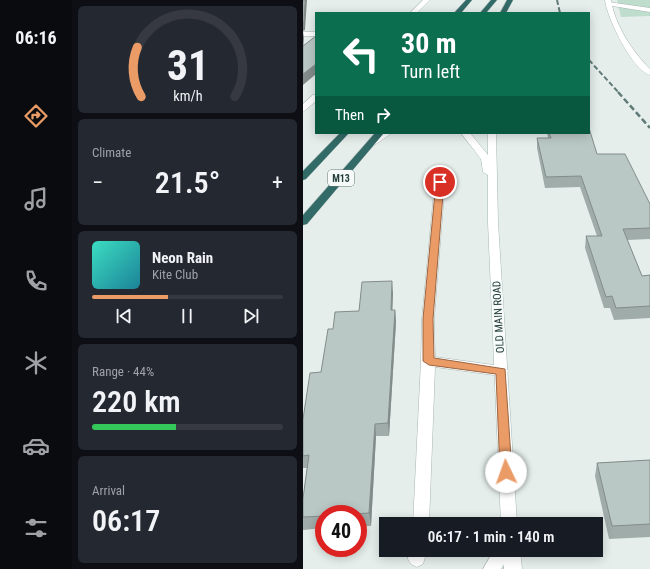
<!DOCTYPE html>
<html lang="en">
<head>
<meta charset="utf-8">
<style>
  body { margin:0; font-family:"Roboto Condensed",sans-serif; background:#242831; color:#f1f3f6; height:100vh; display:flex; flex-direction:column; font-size:15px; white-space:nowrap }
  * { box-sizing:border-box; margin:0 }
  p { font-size:13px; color:#9ea1a6 }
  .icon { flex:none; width:22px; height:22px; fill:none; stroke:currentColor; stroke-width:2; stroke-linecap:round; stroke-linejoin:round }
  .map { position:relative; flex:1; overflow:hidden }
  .side { display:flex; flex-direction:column; gap:6px; padding:6px; background:#0d0f14; width:231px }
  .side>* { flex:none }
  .top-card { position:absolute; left:12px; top:12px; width:275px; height:122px; border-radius:0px; box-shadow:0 2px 10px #0003; background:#0b6e4f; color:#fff; overflow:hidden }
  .speed { position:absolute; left:12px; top:505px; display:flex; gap:8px; font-size:20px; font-weight:700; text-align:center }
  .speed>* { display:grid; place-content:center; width:52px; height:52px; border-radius:50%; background:#171b24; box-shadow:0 2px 10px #0003; line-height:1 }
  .speed .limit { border:6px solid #d22; background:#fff; color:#111 }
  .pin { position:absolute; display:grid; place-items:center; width:34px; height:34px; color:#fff; margin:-17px; border:2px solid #fff; border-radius:50%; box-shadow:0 1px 4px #0007 }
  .me { position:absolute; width:44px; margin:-22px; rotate:357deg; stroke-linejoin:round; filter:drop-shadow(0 0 3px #0008) }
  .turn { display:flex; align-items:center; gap:14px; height:84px; padding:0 20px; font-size:18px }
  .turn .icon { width:52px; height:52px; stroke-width:2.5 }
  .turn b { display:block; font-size:28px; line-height:34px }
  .then { display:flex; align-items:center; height:38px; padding:0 20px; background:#0003; gap:8px; font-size:15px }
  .big { font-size:30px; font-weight:600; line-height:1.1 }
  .side .card { flex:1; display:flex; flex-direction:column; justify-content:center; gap:6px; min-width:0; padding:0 14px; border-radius:6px; background:#242831 }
  .side .dial { align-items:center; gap:0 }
  .dial svg { height:104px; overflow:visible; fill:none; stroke:#363941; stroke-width:7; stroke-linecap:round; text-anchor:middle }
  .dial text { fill:#f1f3f6; stroke:none }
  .song { display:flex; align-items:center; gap:12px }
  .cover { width:48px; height:48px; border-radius:6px; background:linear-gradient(135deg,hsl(170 70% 55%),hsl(190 70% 35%)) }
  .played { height:4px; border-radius:2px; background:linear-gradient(90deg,#eb9b66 40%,#363941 40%) }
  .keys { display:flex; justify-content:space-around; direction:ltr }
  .heat { display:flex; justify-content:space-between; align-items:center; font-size:22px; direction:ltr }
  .charge { height:6px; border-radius:3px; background:linear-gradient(90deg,#34c759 44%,#363941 0) }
  .trip { position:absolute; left:76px; top:517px; width:224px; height:40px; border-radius:0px; background:#171b24; box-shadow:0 2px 10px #0003; font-weight:600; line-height:40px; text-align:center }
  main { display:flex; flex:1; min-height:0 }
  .menu { display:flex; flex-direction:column; width:72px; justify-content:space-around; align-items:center; background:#090b0e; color:#9ea1a6 }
  .menu .icon { width:28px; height:28px }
  .menu .selected { color:#eb9b66 }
  .menu b { font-size:18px; color:#f1f3f6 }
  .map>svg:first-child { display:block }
  .green { fill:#bfddcc }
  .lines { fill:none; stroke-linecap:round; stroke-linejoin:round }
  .lane-casing { stroke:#a8b6b3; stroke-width:1 }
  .street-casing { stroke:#a8b6b3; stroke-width:1 }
  .secondary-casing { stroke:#a4b9b5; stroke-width:1 }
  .highway-casing { stroke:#c2c9c8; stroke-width:1 }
  .lane { fill:#fff; fill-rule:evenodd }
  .street { fill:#fff; fill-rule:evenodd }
  .secondary { fill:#fff; fill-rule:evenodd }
  .highway { fill:#326a67; fill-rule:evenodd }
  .rail-far1 { stroke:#607a77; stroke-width:2; stroke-dasharray:5 2.5; stroke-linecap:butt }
  .rail { stroke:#607a77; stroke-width:2.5; stroke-dasharray:6 3; stroke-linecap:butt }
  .wall { fill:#a0aca9 }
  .shaded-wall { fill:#828c8a }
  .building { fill:#bac8c5; stroke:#828c8a }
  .route { fill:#eb9b66; stroke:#996542 }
  .labels { text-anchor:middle; stroke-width:3.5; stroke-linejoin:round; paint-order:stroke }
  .shield { fill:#f6faf8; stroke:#647774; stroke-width:1 }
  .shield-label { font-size:10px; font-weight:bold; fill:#253f3c }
  .street-label { font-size:11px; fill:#253f3c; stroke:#f6faf8 }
</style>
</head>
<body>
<main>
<nav class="menu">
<b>06:16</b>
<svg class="icon selected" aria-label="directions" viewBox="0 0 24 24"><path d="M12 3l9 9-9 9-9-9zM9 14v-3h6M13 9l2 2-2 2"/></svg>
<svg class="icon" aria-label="music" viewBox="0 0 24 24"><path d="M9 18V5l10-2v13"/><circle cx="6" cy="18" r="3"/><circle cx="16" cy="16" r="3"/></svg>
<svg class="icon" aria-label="phone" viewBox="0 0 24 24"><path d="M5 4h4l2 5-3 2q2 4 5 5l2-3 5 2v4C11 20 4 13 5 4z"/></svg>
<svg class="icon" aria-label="climate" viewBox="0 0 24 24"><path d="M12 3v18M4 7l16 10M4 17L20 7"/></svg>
<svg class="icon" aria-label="car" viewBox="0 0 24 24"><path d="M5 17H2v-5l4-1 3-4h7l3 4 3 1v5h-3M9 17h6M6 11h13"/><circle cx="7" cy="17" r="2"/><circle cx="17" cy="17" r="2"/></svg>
<svg class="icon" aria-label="filters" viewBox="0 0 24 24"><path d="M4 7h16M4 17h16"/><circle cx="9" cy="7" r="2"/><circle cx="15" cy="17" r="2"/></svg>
</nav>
<section class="side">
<div class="card dial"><svg viewBox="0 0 100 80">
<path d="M14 69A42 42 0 1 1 86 69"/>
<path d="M14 69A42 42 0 0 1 11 31" stroke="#eb9b66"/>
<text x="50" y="56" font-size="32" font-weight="700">31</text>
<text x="50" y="72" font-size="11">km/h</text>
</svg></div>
<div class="card"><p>Climate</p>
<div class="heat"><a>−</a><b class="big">21.5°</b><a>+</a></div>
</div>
<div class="card">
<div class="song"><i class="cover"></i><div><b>Neon Rain</b><p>Kite Club</p></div></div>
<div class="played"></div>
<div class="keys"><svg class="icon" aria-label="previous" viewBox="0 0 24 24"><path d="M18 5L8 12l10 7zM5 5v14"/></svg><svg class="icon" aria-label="pause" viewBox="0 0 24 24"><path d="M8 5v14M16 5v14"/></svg><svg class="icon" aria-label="next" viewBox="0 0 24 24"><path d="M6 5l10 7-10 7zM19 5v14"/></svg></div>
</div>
<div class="card"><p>Range · 44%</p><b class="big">220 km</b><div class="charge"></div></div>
<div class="card"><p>Arrival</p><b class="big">06:17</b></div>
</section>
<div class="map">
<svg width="347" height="569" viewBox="0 0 347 569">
  <rect width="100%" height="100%" fill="#e5eeeb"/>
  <path class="green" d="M314 0H347V16L318 17Z"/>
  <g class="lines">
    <defs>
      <path id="lane" d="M305 2 347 8V12L303 5V3Z
        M0 32H13V36H0Z
        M79 133H89L70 146H64V142Z
        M137 179 142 182 131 319 132 357 198 366 203 368 205 371 203 374 198 376 132 367 126 524H110L118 361 119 319 132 182Z
        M106 550H124L120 564 114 567 108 564 105 559Z"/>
      <path id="street" d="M120 0H127L114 13H107Z
        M302 0H308C312 25 329 51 347 69V75C329 70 304 18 302 0Z
        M10 95H13V101L0 112V104Z
        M191 550H209L198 569H180Z"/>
      <path id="secondary" d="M158 133H167L185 155V133H193L195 222 214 524H198L185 222V175L180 172 178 159Z
        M199 550H217L219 569H201Z"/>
      <path id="highway" d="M163 0H169L158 13H151Z
        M188 0H194L183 13H177Z
        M204 0H210L203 13H197Z
        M37 133H46L3 179 0 180V171Z
        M72 133H81L4 224 0 225V215Z"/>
    </defs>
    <use href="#lane" class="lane-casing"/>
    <use href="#street" class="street-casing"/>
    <use href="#secondary" class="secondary-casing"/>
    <use href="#highway" class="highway-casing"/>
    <use href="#lane" class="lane"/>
    <use href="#street" class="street"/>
    <use href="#secondary" class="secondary"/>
    <use href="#highway" class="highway"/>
    <path class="rail-far1" d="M254 0 257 13
      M286 60 316 93"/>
    <path class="rail" d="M315 92 347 128"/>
  </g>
  <path class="wall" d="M244 133H286L294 154 347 204V239L324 240 339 276 347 275V318L311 320 307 308H301L282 248 283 236H294L277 187 242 188 234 148V138H245Z
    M90 293 89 310H92L93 322 86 436H73L68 526H55V514H21V528L0 530V498L4 468H0V419L18 372 30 329 56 311Z
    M347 460V537L306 539 292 476 294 463Z"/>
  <path class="shaded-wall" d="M2 0H4L2 30 0 31 1 38 0 52V22Z
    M13 64V74L0 85V74Z
    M89 281 90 293 89 322 88 310Z
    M92 310 93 322 86 436 85 423Z
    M72 424 73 436 68 526 66 513Z"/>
  <path class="building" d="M0 0H2L1 22H0Z
    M13 36V64L0 74V46Z
    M286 128 294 154H322L347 204V228L320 229 339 276 347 275V306L313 308 309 296 303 297 283 236H299L278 176 243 177 234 138H248L246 133H286Z
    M89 281 88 310H92L85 423 72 424 66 513 51 514H21V516L0 517V498L6 455 0 456V419L7 373 18 372 25 329H30L32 312 56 311 59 282Z
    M347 460V524L309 526 294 463Z"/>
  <path class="route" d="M137 180 141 182 130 319 131 358 202 369 209 472 207 475H199L197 472 193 374 126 365 120 361V319L133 182Z"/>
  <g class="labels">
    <rect class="shield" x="25" y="170" width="26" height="16" rx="3"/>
    <g class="shield-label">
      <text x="38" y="182">M13</text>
    </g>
    <g class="street-label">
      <text transform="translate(195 317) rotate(-93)" y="4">OLD MAIN ROAD</text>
    </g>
  </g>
</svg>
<div class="speed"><div class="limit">40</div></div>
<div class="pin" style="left:137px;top:182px;background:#d93025"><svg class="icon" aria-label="arrive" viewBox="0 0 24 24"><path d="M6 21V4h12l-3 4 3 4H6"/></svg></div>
<svg class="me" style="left:203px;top:472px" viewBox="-20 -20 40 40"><circle r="19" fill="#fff"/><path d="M0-13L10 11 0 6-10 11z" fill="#eb9b66"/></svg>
<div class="trip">06:17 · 1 min · 140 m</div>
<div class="top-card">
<div class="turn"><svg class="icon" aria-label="left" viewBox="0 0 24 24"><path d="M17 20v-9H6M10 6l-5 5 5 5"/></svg><div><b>30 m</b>Turn left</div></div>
<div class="then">Then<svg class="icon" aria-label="right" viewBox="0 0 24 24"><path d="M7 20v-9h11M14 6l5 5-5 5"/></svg></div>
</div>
</div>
</main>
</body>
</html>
